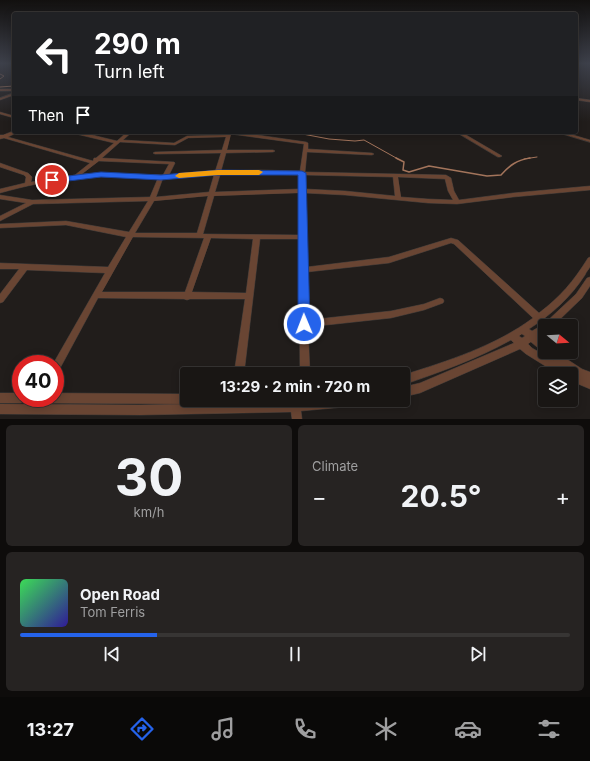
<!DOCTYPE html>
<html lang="en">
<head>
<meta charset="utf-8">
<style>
  body { margin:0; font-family:Inter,sans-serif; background:#262322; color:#f1f3f6; height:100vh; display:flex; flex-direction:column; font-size:15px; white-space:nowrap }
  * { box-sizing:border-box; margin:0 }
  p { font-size:13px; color:#9f9fa0 }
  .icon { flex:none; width:22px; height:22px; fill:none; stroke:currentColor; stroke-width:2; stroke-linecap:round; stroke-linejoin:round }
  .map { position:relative; height:419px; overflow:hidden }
  .panel { display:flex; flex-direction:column; gap:6px; padding:6px; background:#0e0c0b; flex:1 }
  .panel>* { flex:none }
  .hud { position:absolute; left:12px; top:12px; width:566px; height:122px; border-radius:4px; box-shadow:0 2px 10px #0003,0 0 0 1px #373534; background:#202124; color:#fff; overflow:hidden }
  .needle { width:26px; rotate:108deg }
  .tools { position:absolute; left:538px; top:319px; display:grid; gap:8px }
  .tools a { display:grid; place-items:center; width:40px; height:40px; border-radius:4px; background:#191614; box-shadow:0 2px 10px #0003,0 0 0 1px #373534; font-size:20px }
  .speed { position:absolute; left:12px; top:355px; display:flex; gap:8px; font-size:20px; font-weight:700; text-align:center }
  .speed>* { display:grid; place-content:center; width:52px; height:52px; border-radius:50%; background:#191614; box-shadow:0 2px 10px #0003,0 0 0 1px #373534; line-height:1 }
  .speed .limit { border:6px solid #d22; background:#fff; color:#111 }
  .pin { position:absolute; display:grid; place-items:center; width:34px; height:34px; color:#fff; margin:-17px; border:2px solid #fff; border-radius:50%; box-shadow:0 1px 4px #0007 }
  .me { position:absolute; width:44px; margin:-22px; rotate:359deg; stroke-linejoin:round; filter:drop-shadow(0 0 3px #0008) }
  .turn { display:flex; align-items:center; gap:14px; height:84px; padding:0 16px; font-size:18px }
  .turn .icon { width:52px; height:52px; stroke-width:2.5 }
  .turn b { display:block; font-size:28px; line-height:34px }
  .then { display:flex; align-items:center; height:38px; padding:0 16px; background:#0003; gap:8px; font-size:15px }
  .big { font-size:30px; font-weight:700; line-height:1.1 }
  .panel .card { flex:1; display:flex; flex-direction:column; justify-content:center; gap:6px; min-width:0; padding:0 14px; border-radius:6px; background:#262322 }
  .panel .dial { align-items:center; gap:0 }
  .dial b { font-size:52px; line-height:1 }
  .song { display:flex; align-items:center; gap:12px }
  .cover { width:48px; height:48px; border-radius:6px; background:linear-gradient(135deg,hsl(130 70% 55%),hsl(250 70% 35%)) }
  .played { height:4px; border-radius:2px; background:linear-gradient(90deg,#2563eb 25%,#373534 25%) }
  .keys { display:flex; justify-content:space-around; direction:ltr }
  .heat { display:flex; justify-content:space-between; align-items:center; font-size:22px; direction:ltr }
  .panel .tiles { flex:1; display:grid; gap:6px; grid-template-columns:1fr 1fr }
  .card:last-child { grid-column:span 2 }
  .trip { position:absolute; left:180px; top:367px; width:230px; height:40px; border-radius:4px; background:#191614; box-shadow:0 2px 10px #0003,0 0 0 1px #373534; font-weight:700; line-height:40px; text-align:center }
  .menu { display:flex; height:64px; justify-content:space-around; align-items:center; background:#0a0908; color:#9f9fa0 }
  .menu .icon { width:28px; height:28px }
  .menu .active { color:#2563eb }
  .menu b { font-size:18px; color:#f1f3f6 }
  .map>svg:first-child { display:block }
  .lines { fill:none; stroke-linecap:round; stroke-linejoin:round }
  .stream-far1 { stroke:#a3745b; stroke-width:1 }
  .stream { stroke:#a3745b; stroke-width:1.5 }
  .minor-casing { stroke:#3e3a38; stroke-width:1 }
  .minor { fill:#694533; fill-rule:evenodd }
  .route { fill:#2563eb; stroke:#184099 }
  .slow { fill:#f59e0b }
</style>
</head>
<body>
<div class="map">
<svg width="590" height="419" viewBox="0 0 590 419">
  <rect width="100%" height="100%" fill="#211d1b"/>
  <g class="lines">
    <path class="stream-far1" d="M0 74 4 76 0 79
      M0 87 14 86
      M292 132 329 139 355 141 364 140 398 159
      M524 159 537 157"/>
    <path class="stream" d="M396 158 404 162 403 170 409 172 429 166 487 176 501 175C510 165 517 160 530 158"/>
    <defs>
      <path id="minor" d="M0 89H14V91H0Z
        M14 93V95L0 100V98Z
        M576 98 590 100V102L576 100Z
        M0 112 14 116V118L0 114Z
        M14 131V132H16V133L8 137 93 161 94 158H96L114 143 72 133V132H80L117 141 127 132H132L123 140 174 143 187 136 227 135V133L225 132H237L306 142 308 143V149L372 153 374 154 372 155 307 152 305 172 446 175 451 178 454 191 459 200 513 193 590 186V190L513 197 457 204 428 203 345 195 305 193 307 267 389 257 451 238 458 240 539 313C561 296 573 282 588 258L590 257C590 260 590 264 590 267 589 269 586 272 585 275 571 297 551 315 529 329L532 331 544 324 576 294 587 278 590 277V286L582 298 553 326H545V332L538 337 545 343V352H556L582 369 590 372V389L571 381V374H558L526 354 520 349 420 393 403 397V387L420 383 514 343 511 340C477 359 440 372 403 385V375C448 361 495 346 533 318L454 244 451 243 389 263 307 272 308 320 391 311 424 304 440 298 443 299 444 301 443 303 424 310 391 318 308 327 310 374H300L299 239H260L244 374H234L245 299H190L187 300 184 299 98 298 58 372 55 374V364H53L105 273 27 270 3 302 0 303V294L19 269H0V263L108 267 126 237 66 225 0 228V224L66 221 129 232 148 201 33 204 0 221V216L26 203 0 199V195L32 200 150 197 158 178C131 178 105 175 78 178 52 180 25 186 0 193V189L25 183 26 177 24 175 0 167V163L28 173 32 177 31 182 75 175 90 163 4 138 0 139V135H3ZM231 134 304 144 300 171 260 170 221 171 226 153 273 152 275 151 273 150H227ZM226 137 222 150 155 152 153 153 155 154 221 153 215 172 169 175 175 163 174 162 102 158 120 142 175 145 188 138ZM99 161 169 164 163 175 101 173 82 174ZM260 174 299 175V189L215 192 220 175ZM214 175 209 192 156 197 163 178ZM305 175 393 177 395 196 345 191 305 189ZM398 177 445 179 448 191 453 200 428 199 401 197ZM299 193V235L203 234 214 196ZM208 196 197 233H135L154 201ZM133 237 204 238 185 292H102ZM211 238 253 239 246 293 192 292ZM522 334 525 336 522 338 519 336ZM531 342 544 353 545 355 555 361 532 348 528 344Z
        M456 132H461L502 156 500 157H498Z
        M556 132H563L590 140V142Z
        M0 393H21V398H26L24 401 21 403H0Z
        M55 393 187 394V400H191L190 402 187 404 35 403 32 401 30 398H55Z
        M317 400H371L369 403 366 405 301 411 302 419H292L291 412 140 415 0 414V404L140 405 296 402Z"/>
    </defs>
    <use href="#minor" class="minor-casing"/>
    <use href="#minor" class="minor"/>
  </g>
  <linearGradient id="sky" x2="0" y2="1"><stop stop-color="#12100f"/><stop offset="0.52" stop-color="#3d404a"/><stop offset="1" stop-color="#3d404a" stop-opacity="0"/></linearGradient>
  <rect width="590" height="122" fill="url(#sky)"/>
  <path class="route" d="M218 170 302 171 306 173 310 324 308 328 304 329 299 328 298 324V175H218L161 180 101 177 52 183 48 180 52 178 101 172 161 175Z"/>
  <path class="slow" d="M218 170H259L263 172 259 175H218L179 178 175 176 179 173Z"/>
</svg>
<div class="tools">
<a><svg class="needle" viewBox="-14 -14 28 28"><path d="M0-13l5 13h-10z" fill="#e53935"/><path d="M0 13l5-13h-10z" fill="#9f9fa0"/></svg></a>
<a><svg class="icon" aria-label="layers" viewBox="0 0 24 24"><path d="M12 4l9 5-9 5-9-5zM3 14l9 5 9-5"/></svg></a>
</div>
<div class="speed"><div class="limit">40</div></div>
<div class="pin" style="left:52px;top:180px;background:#d93025"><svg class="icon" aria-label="arrive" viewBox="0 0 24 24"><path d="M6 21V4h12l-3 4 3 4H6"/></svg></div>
<svg class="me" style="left:304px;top:324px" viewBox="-20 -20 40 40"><circle r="17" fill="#2563eb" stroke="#fff" stroke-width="3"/><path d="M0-11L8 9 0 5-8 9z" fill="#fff"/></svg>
<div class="trip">13:29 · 2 min · 720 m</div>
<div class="hud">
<div class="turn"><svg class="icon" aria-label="left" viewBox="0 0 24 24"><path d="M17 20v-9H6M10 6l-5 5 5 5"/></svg><div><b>290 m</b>Turn left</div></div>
<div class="then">Then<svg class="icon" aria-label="arrive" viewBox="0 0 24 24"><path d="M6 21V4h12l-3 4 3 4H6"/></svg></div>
</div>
</div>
<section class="panel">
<div class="tiles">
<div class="card dial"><b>30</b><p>km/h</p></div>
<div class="card"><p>Climate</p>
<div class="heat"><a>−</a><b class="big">20.5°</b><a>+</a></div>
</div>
<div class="card">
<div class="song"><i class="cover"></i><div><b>Open Road</b><p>Tom Ferris</p></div></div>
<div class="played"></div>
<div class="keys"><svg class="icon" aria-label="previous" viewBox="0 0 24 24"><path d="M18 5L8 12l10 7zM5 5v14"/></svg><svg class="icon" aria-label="pause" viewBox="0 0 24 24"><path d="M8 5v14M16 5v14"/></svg><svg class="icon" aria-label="next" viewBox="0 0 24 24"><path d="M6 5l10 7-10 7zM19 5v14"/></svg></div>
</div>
</div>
</section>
<nav class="menu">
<b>13:27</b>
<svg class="icon active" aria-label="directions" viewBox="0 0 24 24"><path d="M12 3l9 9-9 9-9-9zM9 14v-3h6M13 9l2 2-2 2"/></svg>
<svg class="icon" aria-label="music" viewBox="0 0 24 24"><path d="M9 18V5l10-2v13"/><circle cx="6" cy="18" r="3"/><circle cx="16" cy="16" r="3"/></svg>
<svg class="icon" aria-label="phone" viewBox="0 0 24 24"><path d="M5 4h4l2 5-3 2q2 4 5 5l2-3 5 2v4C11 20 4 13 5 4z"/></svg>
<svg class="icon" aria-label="climate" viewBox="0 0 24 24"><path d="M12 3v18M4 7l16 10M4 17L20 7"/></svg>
<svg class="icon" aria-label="car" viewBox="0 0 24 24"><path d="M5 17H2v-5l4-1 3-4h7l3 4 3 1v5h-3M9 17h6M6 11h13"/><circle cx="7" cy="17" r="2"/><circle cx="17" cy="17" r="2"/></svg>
<svg class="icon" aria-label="filters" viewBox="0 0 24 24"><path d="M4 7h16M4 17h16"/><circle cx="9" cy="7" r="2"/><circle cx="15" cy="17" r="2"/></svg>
</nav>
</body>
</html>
